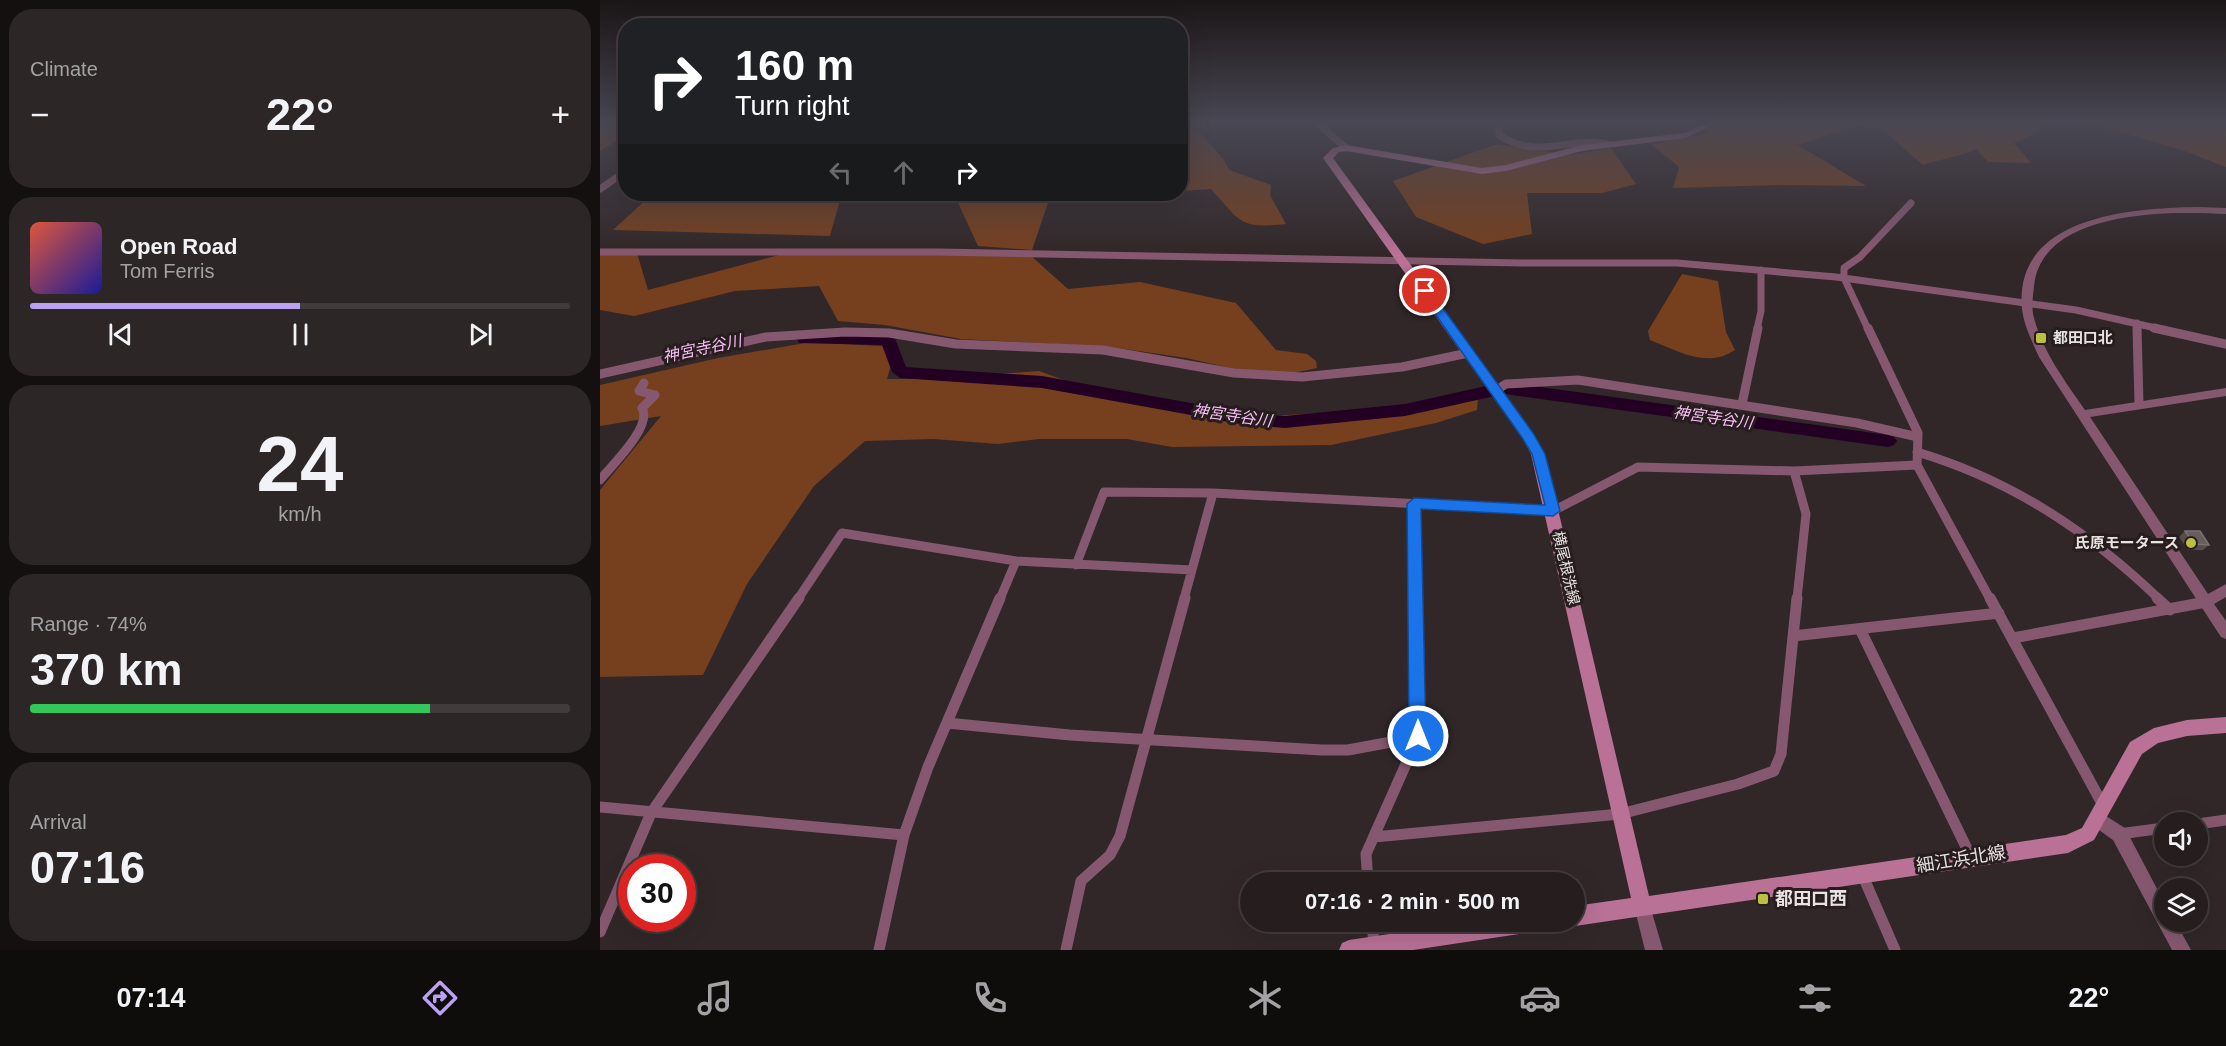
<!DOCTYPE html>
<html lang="en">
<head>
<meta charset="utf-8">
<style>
  body { margin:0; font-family:Helvetica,"Noto Sans JP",sans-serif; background:#2d2627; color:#f1f3f6; height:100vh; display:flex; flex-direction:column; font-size:22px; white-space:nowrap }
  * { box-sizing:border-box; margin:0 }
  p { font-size:20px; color:#a3a2a4 }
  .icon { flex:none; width:33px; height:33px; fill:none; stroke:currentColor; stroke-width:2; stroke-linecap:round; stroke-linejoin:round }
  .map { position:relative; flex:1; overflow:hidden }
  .panel { display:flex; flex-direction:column; gap:9px; padding:9px; background:#141010; width:600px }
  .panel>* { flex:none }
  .top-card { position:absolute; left:18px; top:18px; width:570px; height:183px; border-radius:24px; box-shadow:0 6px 24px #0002,0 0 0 2px #423b3c; background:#202124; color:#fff; overflow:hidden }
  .controls { position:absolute; left:1554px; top:812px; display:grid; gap:12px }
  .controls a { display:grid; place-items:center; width:54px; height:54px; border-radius:50%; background:#251d1e; box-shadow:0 6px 24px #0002,0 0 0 2px #423b3c; font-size:30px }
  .speed { position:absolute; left:18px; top:854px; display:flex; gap:12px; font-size:30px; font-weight:700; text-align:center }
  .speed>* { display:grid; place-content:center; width:78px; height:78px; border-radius:50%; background:#251d1e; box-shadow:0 6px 24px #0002,0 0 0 2px #423b3c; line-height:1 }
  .speed .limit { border:9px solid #d22; background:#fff; color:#111 }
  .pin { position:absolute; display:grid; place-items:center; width:51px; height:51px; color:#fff; margin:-26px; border:3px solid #fff; border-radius:50%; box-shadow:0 2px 6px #0007 }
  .me { position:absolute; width:66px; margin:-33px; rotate:0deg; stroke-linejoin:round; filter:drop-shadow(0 0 4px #0008) }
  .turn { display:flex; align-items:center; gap:21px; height:126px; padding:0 18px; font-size:27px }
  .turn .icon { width:78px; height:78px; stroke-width:2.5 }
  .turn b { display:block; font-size:42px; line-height:51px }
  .lanes { display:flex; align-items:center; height:57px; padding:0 18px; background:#0003; justify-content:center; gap:30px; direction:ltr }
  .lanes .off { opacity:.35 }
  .big { font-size:45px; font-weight:800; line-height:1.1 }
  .panel .tile { flex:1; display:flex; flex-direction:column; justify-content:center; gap:9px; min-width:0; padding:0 21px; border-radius:24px; background:#2d2627 }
  .panel .dial { align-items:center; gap:0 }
  .dial b { font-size:78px; line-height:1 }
  .song { display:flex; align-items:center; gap:18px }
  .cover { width:72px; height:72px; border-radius:9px; background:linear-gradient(135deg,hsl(10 70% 55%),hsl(240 70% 35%)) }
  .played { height:6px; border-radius:3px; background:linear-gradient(90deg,#bca0f2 50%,#423b3c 50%) }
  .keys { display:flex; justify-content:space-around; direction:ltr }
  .heat { display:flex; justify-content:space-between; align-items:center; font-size:33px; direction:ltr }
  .charge { height:9px; border-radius:4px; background:linear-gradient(90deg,#34c759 74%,#423b3c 0) }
  .trip { position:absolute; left:640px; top:872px; width:345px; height:60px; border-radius:30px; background:#251d1e; box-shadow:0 6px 24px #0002,0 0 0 2px #423b3c; font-weight:800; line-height:60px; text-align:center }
  .tab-bar { display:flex; height:96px; justify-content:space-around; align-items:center; background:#0f0c0c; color:#a3a2a4 }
  .tab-bar .icon { width:42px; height:42px }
  .tab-bar .selected { color:#bca0f2 }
  .tab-bar b { font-size:27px; color:#f1f3f6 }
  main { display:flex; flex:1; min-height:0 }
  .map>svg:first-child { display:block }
  .forest { fill:#763f1e }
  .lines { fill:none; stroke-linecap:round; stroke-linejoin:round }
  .river { fill:#230023; fill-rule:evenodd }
  .minor-far2 { stroke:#86586f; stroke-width:7 }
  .minor-far1 { stroke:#86586f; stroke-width:9 }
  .minor { stroke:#86586f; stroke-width:11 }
  .tertiary { fill:#86586f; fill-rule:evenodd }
  .secondary { fill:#b97196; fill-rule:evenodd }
  .wall { fill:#574d4b }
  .building { fill:#675d5c; stroke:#7b7271; stroke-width:1.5 }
  .route { fill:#1a73e8; stroke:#114b97; stroke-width:1.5 }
  .poi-dot { fill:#bdbf43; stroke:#271d1f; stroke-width:2 }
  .labels { text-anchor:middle; stroke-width:6; stroke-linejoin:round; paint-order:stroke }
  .poi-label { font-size:15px; font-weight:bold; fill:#e8e2e2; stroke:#271d1f; text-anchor:start }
  .street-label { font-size:15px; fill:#e8e2e2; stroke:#271d1f }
  .water-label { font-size:16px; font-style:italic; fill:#f8bff5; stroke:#271d1f }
  .near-street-label { font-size:18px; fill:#e8e2e2; stroke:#271d1f }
  .near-poi-label { font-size:18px; font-weight:bold; fill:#e8e2e2; stroke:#271d1f; text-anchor:start }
</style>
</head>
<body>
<main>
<section class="panel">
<div class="tile"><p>Climate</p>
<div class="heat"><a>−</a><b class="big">22°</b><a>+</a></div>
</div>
<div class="tile">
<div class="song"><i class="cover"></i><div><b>Open Road</b><p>Tom Ferris</p></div></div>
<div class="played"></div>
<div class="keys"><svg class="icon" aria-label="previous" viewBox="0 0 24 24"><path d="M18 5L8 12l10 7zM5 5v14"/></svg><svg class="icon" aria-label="pause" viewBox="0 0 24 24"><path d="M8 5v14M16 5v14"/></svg><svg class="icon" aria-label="next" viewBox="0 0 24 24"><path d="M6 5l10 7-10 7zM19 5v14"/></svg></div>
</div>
<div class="tile dial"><b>24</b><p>km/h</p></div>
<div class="tile"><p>Range · 74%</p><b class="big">370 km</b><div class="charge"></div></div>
<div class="tile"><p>Arrival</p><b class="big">07:16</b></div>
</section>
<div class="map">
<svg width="1626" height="950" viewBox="0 0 1626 950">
  <rect width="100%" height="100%" fill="#312728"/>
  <path class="forest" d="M0 121H25V138L19 139 0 151Z
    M581 121H617L598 130 624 160 629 170 671 185 670 195 686 224C639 229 641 222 611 189L581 191Z
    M1103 121H1442L1435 134 1414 143 1431 163 1388 162 1376 149C1366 155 1337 160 1323 165L1279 127 1257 126 1198 145 1266 186 1178 185 1073 188 1079 167 1051 144 1108 133Z
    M1481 121H1626V167L1585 151Z
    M897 144 969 155 1011 148 1036 184 1002 193H927L932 234 883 244 816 217 793 181Z
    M52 194H286L284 197 240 200 230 236 13 230Z
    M354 194H451L432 250 378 246Z
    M37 253 48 290 183 254 430 255 468 289 540 282 636 303 676 350 707 354 716 361 717 368 689 374 635 369 586 358 511 347 361 339 285 325 238 321 219 286 135 291 34 316 0 310V254Z
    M1082 274 1118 281 1126 332 1135 350C1107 369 1078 351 1050 340L1048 331Z
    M211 342 296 347 287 379H327L439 371 480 386 668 416 769 410 878 399 877 410 836 423 731 445 572 447 527 439H439L398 444 334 439 265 441 214 486 147 584 103 675 0 677V490L61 416 0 426V385L118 358Z"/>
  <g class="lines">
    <path class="river" d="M205 334 294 336 306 367 442 376 646 413 685 416 805 404 904 382 1288 435 1294 437 1297 441 1294 445 1288 447 904 394 805 416 685 428 646 425 442 388 300 378 292 372 282 345 199 343 197 339 199 335Z"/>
    <path class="minor-far2" d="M715 121 746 148
      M899 121V135C939 161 968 136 1007 144
      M0 189 26 171
      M0 252H340L922 263H1077L1236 277 1476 310 1560 329
      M1537 323V329
      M1157 329 1161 311V270
      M1268 329 1244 278V268L1260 257 1311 203"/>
    <path class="minor-far1" d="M1268 328 1318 433 1317 465 1390 599
      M1537 328 1539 404
      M1554 328 1626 344
      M0 374 166 337 245 332 289 333 356 344 503 350 634 373 702 377 802 367 868 353
      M895 391 906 384 978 380 1257 423 1318 437
      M1142 404 1158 328
      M1317 452C1411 480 1488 531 1559 599
      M1194 471 1206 514 1197 599
      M0 480C12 465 53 426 42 408L55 395 39 391 44 383
      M814 504 816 599
      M476 565 504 492 613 493
      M198 599 242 533 416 561 592 570
      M400 599 416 561
      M584 599 613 493 953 511 1038 467 1194 471 1317 465"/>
    <path class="minor" d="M1390 598 1504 807
      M1557 598 1570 610
      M1260 629 1371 857
      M1193 636 1399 613
      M1413 638 1606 602
      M347 723 470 735 722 750H748L818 737
      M0 807 304 835 279 950
      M1598 824 1626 820
      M1519 834 1564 828
      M304 835 328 767 400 598
      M774 837 1020 814 1138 784 1174 771 1181 754 1197 598
      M1262 874 1295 950
      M768 882 766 854 818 737 816 598
      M772 921 774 946
      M0 932 51 813 199 598
      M466 950 481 881 510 855 520 836 585 598"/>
    <path class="tertiary" d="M1599 207 1626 208V214C1570 211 1442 209 1434 286 1433 297 1431 307 1434 318 1443 352 1465 381 1485 410L1626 388V396L1490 417 1608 594 1626 584V597L1614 604 1626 621V639L1621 637 1439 357C1432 341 1424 326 1422 309 1413 215 1534 208 1599 207Z
      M1498 811 1525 828 1564 902V921H1575L1591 950H1572L1513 840 1492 825 1490 819 1492 813Z
      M1042 898 1048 900 1050 906 1063 950H1045L1034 906 1036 900Z"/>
    <path class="secondary" d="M1110 121H1121L1086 138 982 151 906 171 882 174 746 151 739 152 733 158 933 433 945 454 1049 896 1466 835 1482 828 1530 742 1554 728 1587 720 1626 717V733L1587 736 1558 743 1542 754 1494 840 1468 853 975 926 967 921H975V906L1031 898 931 454 923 439 723 158 733 148 746 145 882 168 906 165 982 145 1084 133Z
      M876 921H950L947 928 940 931 813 950H739L742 943 749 940Z"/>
  </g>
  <path class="wall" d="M1585 531 1609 545 1603 550H1588L1579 537Z"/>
  <path class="building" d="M1585 531H1600L1609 545 1594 544Z"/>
  <linearGradient id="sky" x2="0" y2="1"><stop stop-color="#1b1516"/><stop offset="0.48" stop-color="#484753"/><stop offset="1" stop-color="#484753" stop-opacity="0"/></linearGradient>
  <rect width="1626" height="254" fill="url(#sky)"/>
  <path class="route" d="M825 288 829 289 933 433 945 454 960 511 953 516 821 509 826 736 824 742 818 745 812 742 809 736 807 504 814 498 945 505 932 454 923 439 819 291Z"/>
  <g class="poi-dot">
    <rect x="1435" y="332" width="12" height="12" rx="3"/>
    <circle cx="1591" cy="543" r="6"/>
    <rect x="1157" y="893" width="12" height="12" rx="3"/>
  </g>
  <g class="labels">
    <g class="poi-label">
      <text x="1453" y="343">都田口北</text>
      <text x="1579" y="548" text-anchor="end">氏原モータース</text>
    </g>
    <g class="street-label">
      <text transform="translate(966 568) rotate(77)" y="5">横尾根洗線</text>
    </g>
    <g class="water-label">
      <text transform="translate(102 348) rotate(-12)" y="6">神宮寺谷川</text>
      <text transform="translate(632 415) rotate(8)" y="6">神宮寺谷川</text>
      <text transform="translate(1113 417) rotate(8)" y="6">神宮寺谷川</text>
    </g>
    <g class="near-street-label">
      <text transform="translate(1361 859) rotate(-9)" y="6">細江浜北線</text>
    </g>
    <g class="near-poi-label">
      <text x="1175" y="905">都田口西</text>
    </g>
  </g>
</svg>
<div class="controls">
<a><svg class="icon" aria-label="sound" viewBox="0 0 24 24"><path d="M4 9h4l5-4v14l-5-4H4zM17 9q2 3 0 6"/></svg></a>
<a><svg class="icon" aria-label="layers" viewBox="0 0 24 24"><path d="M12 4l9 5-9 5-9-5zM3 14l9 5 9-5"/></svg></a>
</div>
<div class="speed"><div class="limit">30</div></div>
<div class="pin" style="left:825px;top:291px;background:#d93025"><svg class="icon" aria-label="arrive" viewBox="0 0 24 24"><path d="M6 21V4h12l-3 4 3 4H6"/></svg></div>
<svg class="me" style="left:818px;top:736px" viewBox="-20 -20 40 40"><circle r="17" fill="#1a73e8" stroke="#fff" stroke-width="3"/><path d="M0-11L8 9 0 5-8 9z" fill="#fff"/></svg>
<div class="trip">07:16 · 2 min · 500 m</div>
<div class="top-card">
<div class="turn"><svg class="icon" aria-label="right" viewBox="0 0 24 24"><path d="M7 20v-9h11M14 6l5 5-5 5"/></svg><div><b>160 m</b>Turn right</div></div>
<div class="lanes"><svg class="icon off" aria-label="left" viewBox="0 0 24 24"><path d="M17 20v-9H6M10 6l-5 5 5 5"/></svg><svg class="icon off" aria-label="ahead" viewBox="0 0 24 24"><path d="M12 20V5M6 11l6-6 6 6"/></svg><svg class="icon" aria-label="right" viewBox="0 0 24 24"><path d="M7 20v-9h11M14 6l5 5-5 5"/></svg></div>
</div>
</div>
</main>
<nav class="tab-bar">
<b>07:14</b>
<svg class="icon selected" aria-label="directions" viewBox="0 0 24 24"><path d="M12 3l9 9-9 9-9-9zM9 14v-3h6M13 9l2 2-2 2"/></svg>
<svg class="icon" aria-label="music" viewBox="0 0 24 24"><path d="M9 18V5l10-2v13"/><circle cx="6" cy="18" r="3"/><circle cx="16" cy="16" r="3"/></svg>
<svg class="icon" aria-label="phone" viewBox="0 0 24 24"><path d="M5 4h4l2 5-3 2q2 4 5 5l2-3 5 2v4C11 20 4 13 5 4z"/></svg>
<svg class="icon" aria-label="climate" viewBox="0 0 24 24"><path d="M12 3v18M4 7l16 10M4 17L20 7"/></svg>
<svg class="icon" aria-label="car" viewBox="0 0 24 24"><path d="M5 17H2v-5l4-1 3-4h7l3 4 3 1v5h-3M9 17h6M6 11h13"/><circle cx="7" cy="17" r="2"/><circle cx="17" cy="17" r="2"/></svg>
<svg class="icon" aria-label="filters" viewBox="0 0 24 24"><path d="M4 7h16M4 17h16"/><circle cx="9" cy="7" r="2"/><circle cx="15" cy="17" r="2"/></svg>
<b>22°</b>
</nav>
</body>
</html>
